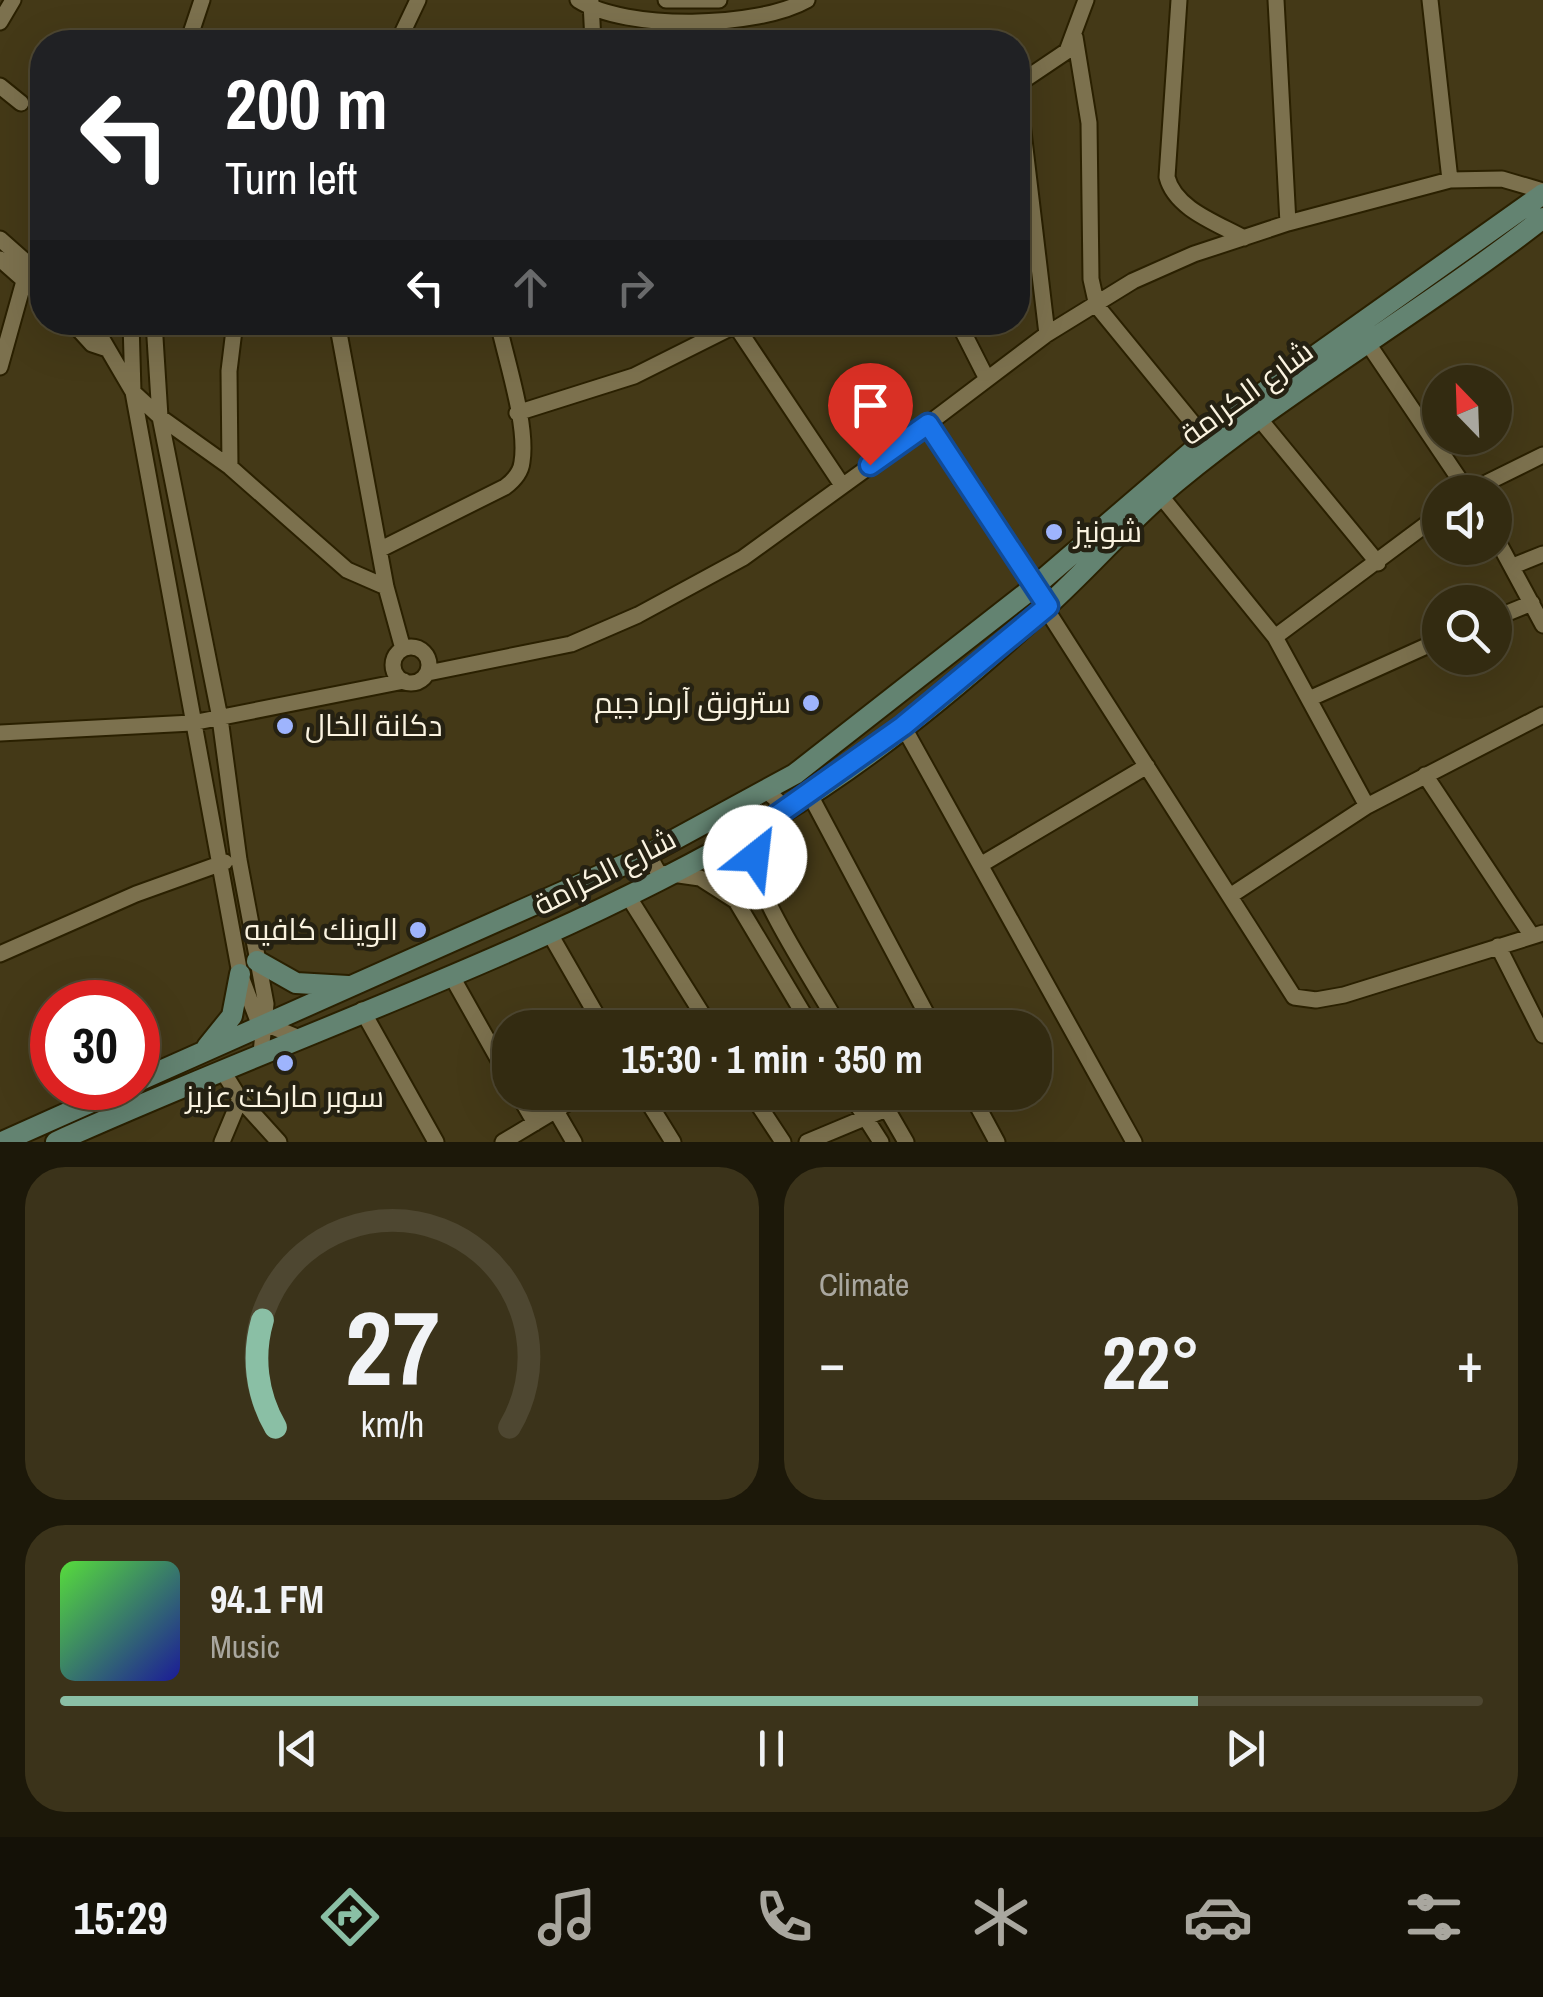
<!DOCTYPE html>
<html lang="en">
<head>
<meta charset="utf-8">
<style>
  body { margin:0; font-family:"Archivo Narrow",Cairo,sans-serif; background:#3b331a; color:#f1f3f6; height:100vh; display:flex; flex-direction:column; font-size:38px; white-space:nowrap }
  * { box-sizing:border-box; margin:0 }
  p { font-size:32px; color:#a9a79f }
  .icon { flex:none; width:55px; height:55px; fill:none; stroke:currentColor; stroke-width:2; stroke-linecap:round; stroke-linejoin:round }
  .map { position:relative; height:1142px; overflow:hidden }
  .side { display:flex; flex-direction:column; gap:25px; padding:25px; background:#1c1809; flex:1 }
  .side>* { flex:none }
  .hud { position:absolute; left:30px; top:30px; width:1000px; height:305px; border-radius:40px; box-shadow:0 10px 40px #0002,0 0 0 2px #4e4731; background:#202124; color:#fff; overflow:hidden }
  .needle { width:65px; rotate:337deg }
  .tools { position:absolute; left:1422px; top:365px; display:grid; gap:20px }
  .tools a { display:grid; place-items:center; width:90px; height:90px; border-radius:50%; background:#332b11; box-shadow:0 10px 40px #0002,0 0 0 2px #4e4731; font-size:50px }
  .speed { position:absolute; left:30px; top:980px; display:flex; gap:20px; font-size:50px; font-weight:700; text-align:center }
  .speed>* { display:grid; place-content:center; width:130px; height:130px; border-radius:50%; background:#332b11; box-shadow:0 10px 40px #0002,0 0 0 2px #4e4731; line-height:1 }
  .speed .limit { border:15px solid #d22; background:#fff; color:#111 }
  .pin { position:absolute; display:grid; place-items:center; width:85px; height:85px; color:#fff; margin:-102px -42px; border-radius:50% 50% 50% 0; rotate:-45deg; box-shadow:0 0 10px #0007 }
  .pin .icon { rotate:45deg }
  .me { position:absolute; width:110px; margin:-55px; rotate:29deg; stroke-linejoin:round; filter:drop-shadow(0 0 8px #0008) }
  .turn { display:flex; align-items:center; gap:35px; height:210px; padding:0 30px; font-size:45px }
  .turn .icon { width:130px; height:130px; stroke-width:2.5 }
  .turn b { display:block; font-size:70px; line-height:85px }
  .lanes { display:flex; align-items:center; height:95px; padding:0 30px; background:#0003; justify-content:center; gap:50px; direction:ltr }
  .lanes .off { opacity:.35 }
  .big { font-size:75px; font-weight:800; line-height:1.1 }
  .side .card { flex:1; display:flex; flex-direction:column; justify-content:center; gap:15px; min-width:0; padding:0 35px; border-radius:40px; background:#3b331a }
  .side .dial { align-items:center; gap:0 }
  .dial svg { height:260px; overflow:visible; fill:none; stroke:#4e4731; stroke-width:7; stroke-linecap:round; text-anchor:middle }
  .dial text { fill:#f1f3f6; stroke:none }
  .song { display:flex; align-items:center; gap:30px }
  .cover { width:120px; height:120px; border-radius:15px; background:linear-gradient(135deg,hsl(110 70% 55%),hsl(240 70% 35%)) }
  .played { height:10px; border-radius:5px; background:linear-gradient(90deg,#8abfa5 80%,#4e4731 80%) }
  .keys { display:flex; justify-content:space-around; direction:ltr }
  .heat { display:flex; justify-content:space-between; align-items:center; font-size:55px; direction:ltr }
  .side .tiles { flex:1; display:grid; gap:25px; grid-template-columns:1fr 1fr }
  .card:last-child { grid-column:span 2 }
  .trip { position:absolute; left:492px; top:1010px; width:560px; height:100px; border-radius:40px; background:#332b11; box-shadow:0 10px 40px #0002,0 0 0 2px #4e4731; font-weight:800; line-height:100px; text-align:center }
  .tabs { display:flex; height:160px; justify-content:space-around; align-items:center; background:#141107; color:#a9a79f }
  .tabs .icon { width:70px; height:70px }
  .tabs .active { color:#8abfa5 }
  .tabs b { font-size:45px; color:#f1f3f6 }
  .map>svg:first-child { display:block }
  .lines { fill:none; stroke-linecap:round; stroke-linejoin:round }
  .street-casing { stroke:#2a2000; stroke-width:19 }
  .secondary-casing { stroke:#2a2000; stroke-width:24 }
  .street { stroke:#7c714e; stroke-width:15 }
  .secondary { stroke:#638371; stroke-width:20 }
  .route-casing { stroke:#114b97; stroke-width:25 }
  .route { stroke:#1a73e8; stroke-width:18 }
  .poi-dot { fill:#9eb4fd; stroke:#252112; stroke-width:4 }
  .labels { text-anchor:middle; stroke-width:9; stroke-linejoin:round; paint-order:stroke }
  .street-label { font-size:30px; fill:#faf3e0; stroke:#252112 }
  .poi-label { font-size:30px; fill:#faf3e0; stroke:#252112; text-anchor:start }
</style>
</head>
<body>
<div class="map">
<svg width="1543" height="1142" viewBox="0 0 1543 1142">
  <rect width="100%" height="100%" fill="#443917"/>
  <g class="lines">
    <defs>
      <path id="street" d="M578 0C626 31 758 28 807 0
        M666 0H719
        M1179 0 1167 177C1175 209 1217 223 1244 238
        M1276 0 1288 223
        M1430 0 1450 180
        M591 2 593 42
        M0 22 13 0
        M1075 37 1089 123 1091 279 1097 306 1205 438
        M188 42 202 0
        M398 42 418 0
        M1018 84 1067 51 1086 0
        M0 86 21 103
        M1018 89 1047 334
        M0 239 42 276
        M0 259 42 296
        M72 322 92 344 107 349
        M92 322 133 392 160 417 230 467 347 570 386 587
        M131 322 133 392 240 974 258 1021 297 1037
        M154 322 160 417 220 718 239 860 266 1004 261 1053
        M337 322 386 587 403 649
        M958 322 987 379
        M736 326 842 485
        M1369 345 1468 492
        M0 367 24 281
        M1253 411 1378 563
        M517 413 634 376 742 322
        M928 424 1047 334 1133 281 1194 254 1288 223 1450 180 1502 179 1543 191
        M230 467 229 371 234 330 247 322
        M1468 492 1543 455
        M1160 495 1275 637 1367 806
        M1495 536 1543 625
        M381 549 505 487C513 481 521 472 522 462 528 425 506 360 498 322
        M1513 566 1543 554
        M1495 618 1532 603
        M1275 637 1440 514
        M393 665a18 18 0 1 1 36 0a18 18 0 1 1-36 0Z
        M428 673 571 644 638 615 743 558 928 424 1294 997 1316 1000 1344 995 1543 933
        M1309 699 1440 640
        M903 726 1134 1142
        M0 733 192 723 404 681
        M1425 775 1532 936
        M766 791 777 800C780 821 755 839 755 863 755 894 822 995 840 1028
        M810 795 934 1028
        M648 854 658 872 700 878 736 901 812 1028
        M982 864 1147 766
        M725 891 737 871 755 869
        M628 896 711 1028
        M1230 896 1367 806 1543 715
        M550 934 604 1028
        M1498 946 1543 1035
        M0 954 136 894 225 862
        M451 975 510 1080
        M362 1010 436 1142
        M222 1070 240 1099 279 1142
        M517 1092 535 1123
        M642 1092 673 1142
        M750 1092 783 1142
        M849 1092 881 1142
        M877 1092 906 1142
        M970 1092 997 1142
        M556 1111 574 1142
        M222 1142 240 1099
        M503 1142 586 1092
        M807 1142 886 1109"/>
      <path id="secondary" d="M257 961 296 983 348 986
        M207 1047 232 1016 240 974
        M138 1081 648 854 795 774 1034 587 1247 404 1543 194
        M2 1142 123 1088
        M56 1142C295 1034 549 951 775 817 872 759 965 682 1048 605 1092 565 1130 520 1176 482 1292 386 1424 311 1543 218"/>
    </defs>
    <use href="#street" class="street-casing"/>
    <use href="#secondary" class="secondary-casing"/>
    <use href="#street" class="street"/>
    <use href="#secondary" class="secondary"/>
  </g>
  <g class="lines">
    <defs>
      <path id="route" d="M755 857 773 818 903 726 1048 606 928 424 870 465"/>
    </defs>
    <use href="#route" class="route-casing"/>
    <use href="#route" class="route"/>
  </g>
  <g class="poi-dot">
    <circle cx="1054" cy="532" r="10"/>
    <circle cx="811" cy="703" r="10"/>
    <circle cx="285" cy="726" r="10"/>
    <circle cx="418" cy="930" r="10"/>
    <circle cx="285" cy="1063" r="10"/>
  </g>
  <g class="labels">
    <g class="street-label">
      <text transform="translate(1247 393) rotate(-36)" y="10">شارع الكرامة</text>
      <text transform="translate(605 872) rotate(-27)" y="10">شارع الكرامة</text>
    </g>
    <g class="poi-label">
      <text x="1074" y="542">شونيز</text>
      <text x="791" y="713" text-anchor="end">سترونق آرمز جيم</text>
      <text x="305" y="736">دكانة الخال</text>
      <text x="398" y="940" text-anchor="end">الوينك كافيه</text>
      <text x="285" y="1107" text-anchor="middle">سوبر ماركت عزيز</text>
    </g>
  </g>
</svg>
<div class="tools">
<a><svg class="needle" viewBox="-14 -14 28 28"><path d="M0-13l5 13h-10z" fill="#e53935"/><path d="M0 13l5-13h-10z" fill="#a9a79f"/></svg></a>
<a><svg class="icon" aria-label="sound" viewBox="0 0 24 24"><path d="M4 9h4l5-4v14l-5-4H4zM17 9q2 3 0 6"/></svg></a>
<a><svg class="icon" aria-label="search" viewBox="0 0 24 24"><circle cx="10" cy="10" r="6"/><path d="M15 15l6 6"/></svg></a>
</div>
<div class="speed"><div class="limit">30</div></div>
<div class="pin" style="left:870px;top:465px;background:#d93025"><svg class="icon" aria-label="arrive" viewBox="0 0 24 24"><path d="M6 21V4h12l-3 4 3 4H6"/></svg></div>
<svg class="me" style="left:755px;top:857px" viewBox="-20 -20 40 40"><circle r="19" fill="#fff"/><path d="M0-13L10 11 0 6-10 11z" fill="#1a73e8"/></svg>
<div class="trip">15:30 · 1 min · 350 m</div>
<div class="hud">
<div class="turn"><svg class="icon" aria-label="left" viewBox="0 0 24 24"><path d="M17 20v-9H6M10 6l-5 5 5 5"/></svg><div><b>200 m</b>Turn left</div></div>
<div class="lanes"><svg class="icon" aria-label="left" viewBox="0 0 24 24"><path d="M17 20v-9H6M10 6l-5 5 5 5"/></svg><svg class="icon off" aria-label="ahead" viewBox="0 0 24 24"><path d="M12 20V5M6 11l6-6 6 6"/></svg><svg class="icon off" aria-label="right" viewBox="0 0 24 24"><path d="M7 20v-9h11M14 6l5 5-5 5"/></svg></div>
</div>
</div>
<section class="side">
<div class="tiles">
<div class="card dial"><svg viewBox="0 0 100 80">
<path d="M14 69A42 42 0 1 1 86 69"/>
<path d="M14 69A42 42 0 0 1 10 36" stroke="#8abfa5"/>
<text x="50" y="56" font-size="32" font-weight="700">27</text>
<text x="50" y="72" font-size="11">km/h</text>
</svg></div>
<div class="card"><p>Climate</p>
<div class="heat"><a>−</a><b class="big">22°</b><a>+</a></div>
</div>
<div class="card">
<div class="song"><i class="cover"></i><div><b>94.1 FM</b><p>Music</p></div></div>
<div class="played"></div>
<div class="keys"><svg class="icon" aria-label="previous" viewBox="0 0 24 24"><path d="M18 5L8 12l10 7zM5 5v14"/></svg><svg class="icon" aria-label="pause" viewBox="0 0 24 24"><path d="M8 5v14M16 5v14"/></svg><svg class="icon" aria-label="next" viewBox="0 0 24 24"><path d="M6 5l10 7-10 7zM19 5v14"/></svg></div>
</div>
</div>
</section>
<nav class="tabs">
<b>15:29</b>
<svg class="icon active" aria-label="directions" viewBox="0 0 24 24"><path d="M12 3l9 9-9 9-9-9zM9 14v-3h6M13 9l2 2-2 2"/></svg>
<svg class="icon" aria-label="music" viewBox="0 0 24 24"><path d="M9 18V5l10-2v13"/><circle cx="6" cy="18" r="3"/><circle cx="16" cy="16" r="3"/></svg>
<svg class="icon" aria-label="phone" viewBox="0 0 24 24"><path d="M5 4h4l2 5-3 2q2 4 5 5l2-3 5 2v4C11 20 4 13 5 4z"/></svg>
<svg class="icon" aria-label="climate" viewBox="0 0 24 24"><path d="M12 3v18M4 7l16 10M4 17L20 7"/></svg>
<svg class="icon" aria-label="car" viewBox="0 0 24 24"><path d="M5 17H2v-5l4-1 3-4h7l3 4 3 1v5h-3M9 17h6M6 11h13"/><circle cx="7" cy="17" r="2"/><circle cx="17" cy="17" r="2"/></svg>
<svg class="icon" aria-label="filters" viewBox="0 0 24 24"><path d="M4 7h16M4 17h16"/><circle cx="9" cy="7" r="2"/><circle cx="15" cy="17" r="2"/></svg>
</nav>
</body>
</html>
